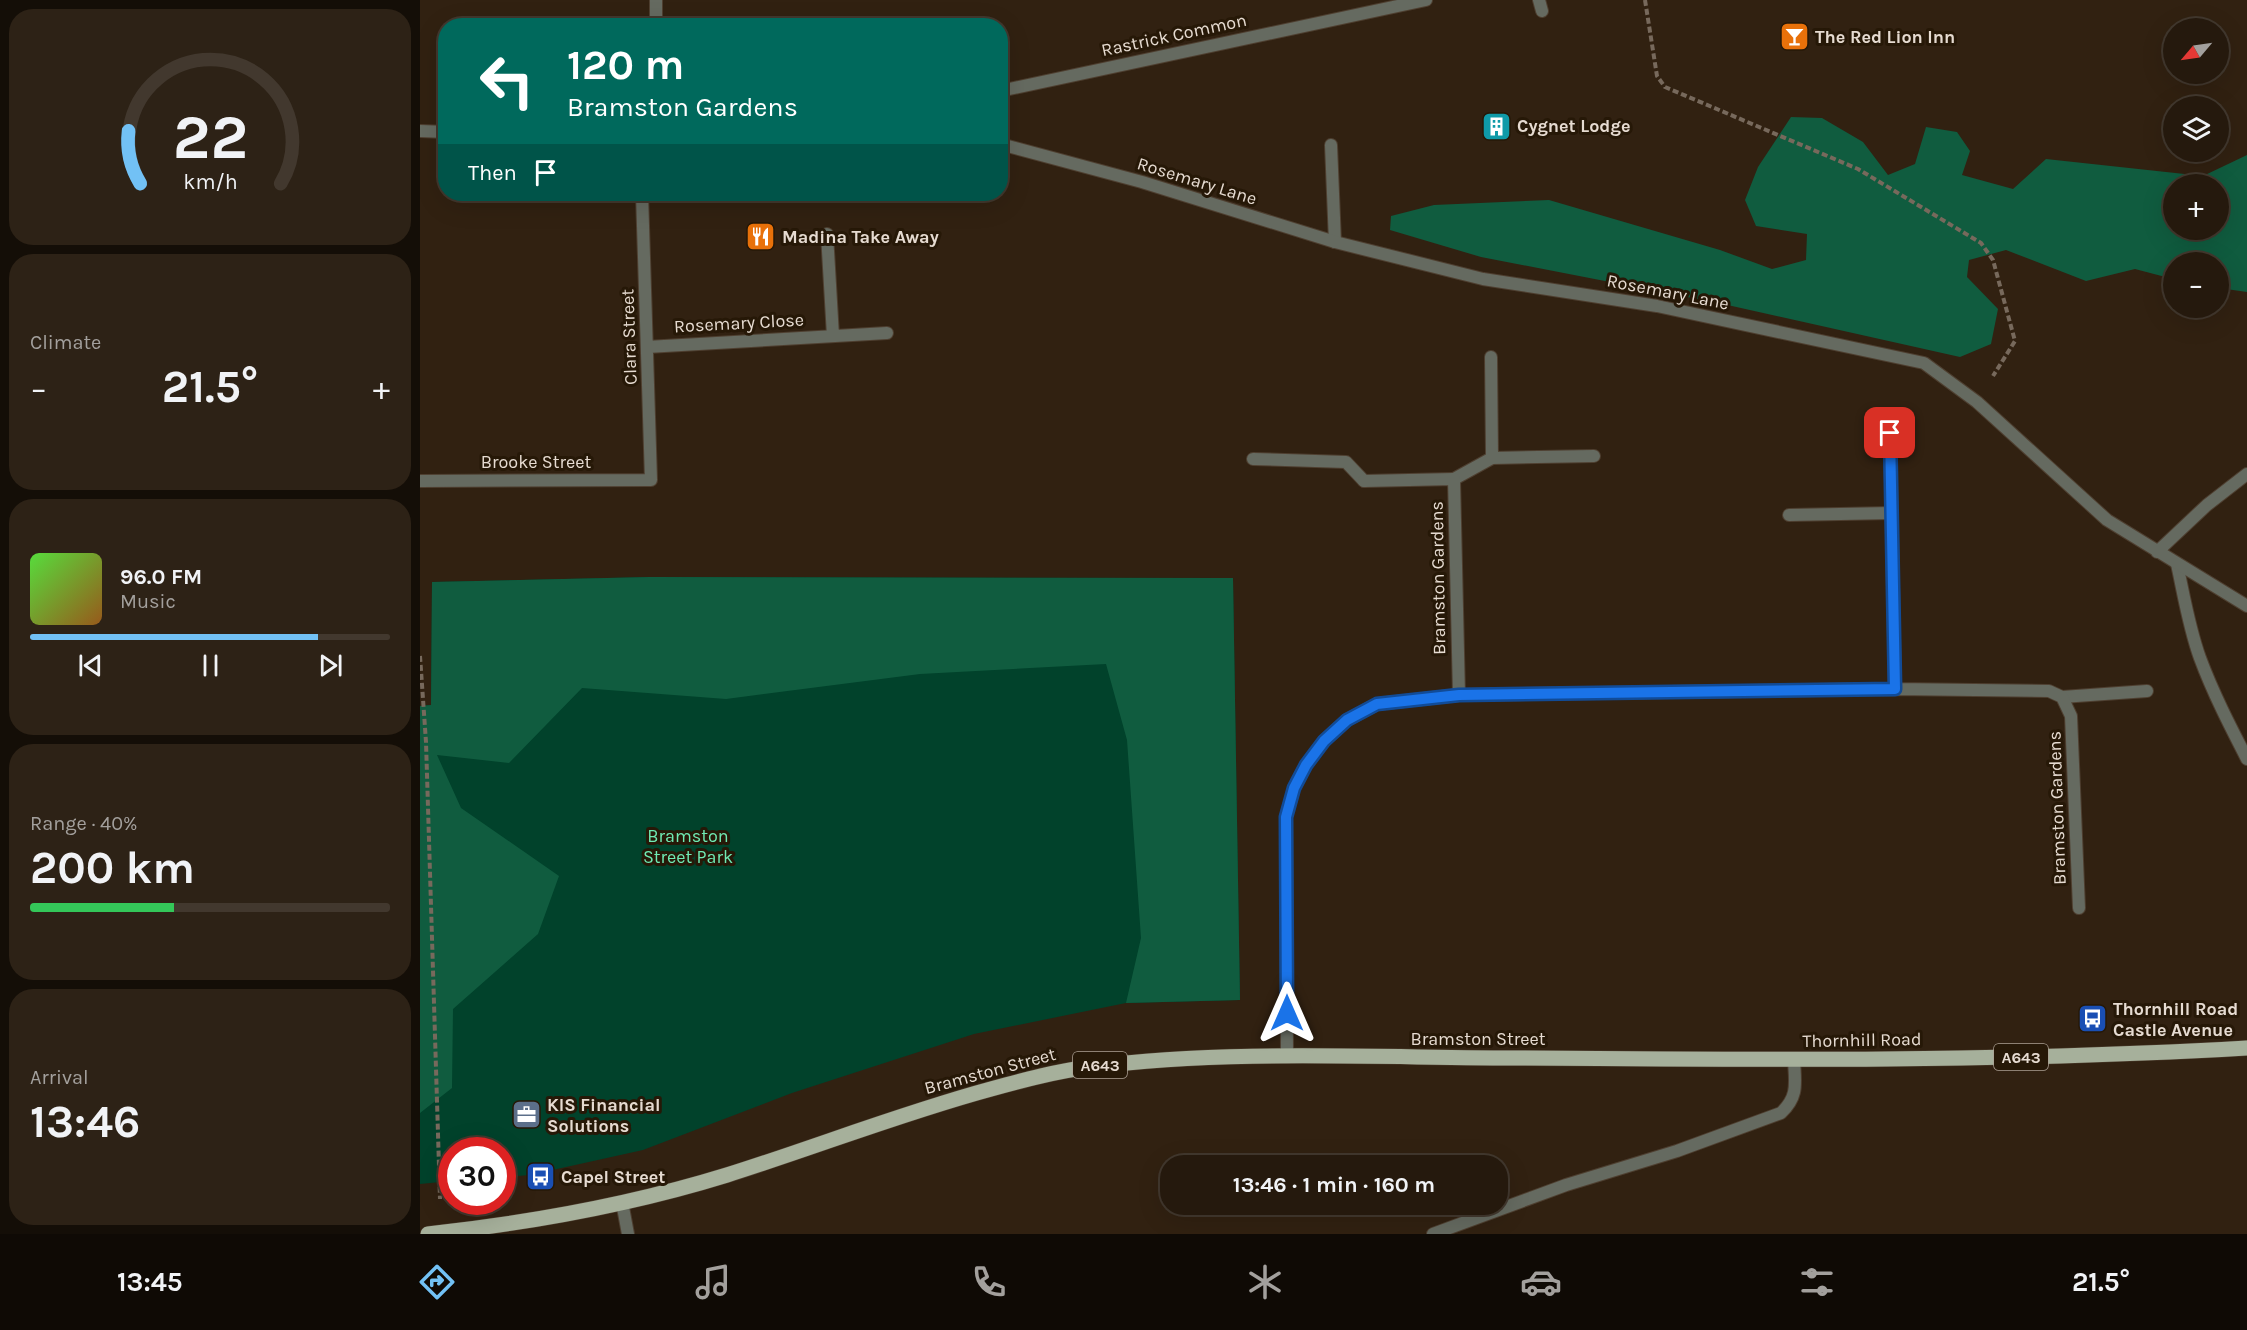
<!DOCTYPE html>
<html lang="en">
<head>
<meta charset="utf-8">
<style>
  body { margin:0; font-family:Karla,sans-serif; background:#2d2216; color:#f1f3f6; height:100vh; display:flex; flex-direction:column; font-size:22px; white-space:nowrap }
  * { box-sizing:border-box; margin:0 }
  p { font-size:20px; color:#a3a09d }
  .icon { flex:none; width:33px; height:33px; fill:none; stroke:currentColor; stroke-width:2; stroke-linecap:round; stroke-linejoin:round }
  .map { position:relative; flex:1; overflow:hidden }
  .drawer { display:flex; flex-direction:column; gap:9px; padding:9px; background:#140e07; width:420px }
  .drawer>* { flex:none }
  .top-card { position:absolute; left:18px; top:18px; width:570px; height:183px; border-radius:24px; box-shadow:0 6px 24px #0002,0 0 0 2px #42382e; background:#00695c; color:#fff; overflow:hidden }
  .needle { width:39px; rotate:241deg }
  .tools { position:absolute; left:1743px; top:18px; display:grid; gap:12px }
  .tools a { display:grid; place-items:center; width:66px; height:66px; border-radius:50%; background:#25190d; box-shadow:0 6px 24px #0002,0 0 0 2px #42382e; font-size:30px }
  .speed { position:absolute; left:18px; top:1137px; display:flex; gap:12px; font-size:30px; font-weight:700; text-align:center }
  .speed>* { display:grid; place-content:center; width:78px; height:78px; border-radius:50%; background:#25190d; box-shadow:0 6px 24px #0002,0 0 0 2px #42382e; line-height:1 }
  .speed .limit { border:9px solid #d22; background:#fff; color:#111 }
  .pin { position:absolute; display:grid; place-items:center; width:51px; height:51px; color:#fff; margin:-26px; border-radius:12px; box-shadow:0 3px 9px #0006 }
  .me { position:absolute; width:66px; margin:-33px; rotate:0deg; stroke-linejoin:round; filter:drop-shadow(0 0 4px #0008) }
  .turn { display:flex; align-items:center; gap:21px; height:126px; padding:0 30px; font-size:27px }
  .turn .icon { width:78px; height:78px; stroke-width:2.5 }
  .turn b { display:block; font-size:42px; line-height:51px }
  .then { display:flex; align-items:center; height:57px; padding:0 30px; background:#0003; gap:12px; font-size:22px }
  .big { font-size:45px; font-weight:700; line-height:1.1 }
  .drawer .tile { flex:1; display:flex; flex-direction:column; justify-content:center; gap:9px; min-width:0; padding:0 21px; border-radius:24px; background:#2d2216 }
  .drawer .dial { align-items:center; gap:0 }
  .dial svg { height:156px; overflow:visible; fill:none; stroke:#42382e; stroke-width:7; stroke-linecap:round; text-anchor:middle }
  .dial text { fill:#f1f3f6; stroke:none }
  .song { display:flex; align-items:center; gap:18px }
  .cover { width:72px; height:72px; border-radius:9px; background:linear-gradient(135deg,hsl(110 70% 55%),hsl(30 70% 35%)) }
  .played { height:6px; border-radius:3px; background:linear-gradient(90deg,#72c1f5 80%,#42382e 80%) }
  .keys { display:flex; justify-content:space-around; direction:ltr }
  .heat { display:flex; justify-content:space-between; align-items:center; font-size:33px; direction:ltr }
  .charge { height:9px; border-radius:4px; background:linear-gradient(90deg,#34c759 40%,#42382e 0) }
  .trip { position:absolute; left:740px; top:1155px; width:348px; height:60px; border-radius:24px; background:#25190d; box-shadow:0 6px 24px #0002,0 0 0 2px #42382e; font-weight:700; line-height:60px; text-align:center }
  .menu { display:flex; height:96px; justify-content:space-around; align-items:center; background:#0f0a05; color:#a3a09d }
  .menu .icon { width:42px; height:42px }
  .menu .selected { color:#72c1f5 }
  .menu b { font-size:27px; color:#f1f3f6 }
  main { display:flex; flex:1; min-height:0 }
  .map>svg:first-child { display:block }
  .green { fill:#01422b }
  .forest { fill:#105c3f; fill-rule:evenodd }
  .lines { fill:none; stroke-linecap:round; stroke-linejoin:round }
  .service-casing { stroke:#4e3f30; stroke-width:14 }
  .minor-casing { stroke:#4e3f30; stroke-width:14 }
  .tertiary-casing { stroke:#4e3f30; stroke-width:14 }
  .primary-casing { stroke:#4e3f30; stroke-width:16 }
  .path { stroke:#77695c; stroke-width:4; stroke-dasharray:6 3; stroke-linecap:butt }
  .service { stroke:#656a60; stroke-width:12 }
  .minor { stroke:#656a60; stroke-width:12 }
  .tertiary { stroke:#656a60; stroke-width:12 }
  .primary { stroke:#a6b09b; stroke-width:15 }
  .route-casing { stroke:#114b97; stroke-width:15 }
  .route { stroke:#1a73e8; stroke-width:10 }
  .labels { text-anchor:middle; stroke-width:6; stroke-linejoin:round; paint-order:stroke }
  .shield { fill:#261807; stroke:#aca094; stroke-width:1.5 }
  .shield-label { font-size:16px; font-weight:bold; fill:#e6dbd1 }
  .street-label { font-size:18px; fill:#e6dbd1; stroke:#261807 }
  .poi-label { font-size:18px; font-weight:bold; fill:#e6dbd1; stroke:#261807; text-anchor:start }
  .park-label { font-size:18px; fill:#6febb4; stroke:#261807 }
</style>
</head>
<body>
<main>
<section class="drawer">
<div class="tile dial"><svg viewBox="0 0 100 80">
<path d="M14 69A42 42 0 1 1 86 69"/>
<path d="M14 69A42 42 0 0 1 8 42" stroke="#72c1f5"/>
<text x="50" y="56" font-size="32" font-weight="700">22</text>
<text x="50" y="72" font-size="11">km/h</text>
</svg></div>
<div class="tile"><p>Climate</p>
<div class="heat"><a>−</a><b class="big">21.5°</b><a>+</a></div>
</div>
<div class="tile">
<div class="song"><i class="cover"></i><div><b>96.0 FM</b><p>Music</p></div></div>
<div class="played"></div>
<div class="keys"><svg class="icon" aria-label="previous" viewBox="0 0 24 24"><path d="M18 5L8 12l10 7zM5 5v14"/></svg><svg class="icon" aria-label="pause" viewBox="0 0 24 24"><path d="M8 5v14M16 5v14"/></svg><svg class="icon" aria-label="next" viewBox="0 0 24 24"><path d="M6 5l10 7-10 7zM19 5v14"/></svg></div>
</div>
<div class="tile"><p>Range · 40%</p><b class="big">200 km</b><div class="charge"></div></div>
<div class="tile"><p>Arrival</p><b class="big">13:46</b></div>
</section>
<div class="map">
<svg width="1827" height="1234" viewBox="0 0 1827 1234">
  <rect width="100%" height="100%" fill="#312111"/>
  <path class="green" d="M230 577 813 578 820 1000 706 1003 554 1034 372 1093 223 1150 110 1175 83 1177 82 1150H32L31 1181 0 1184V706L11 705 12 582Z"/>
  <path class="forest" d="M1371 117 1402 118 1443 142 1468 175 1495 164 1506 127 1537 132 1550 151 1542 175 1593 189 1626 159 1783 176 1827 155V292L1799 288 1798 262H1754L1753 279 1715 269 1666 281 1586 250 1549 260 1547 277 1578 309 1571 344 1540 357 1303 304 1061 257 970 230 971 216 1014 205 1129 200 1300 250 1352 269 1386 260 1387 234 1336 226 1325 200 1338 167ZM1754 184H1798V230H1754Z
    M230 577 813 578 820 1000 706 1003 721 938 707 740 686 664 500 674 306 699 162 688 89 763 17 755 41 808 139 876 118 934 33 1009 32 1088 0 1113V706L11 705 12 582Z"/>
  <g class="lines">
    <defs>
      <path id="service" d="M1119 0 1122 11
        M236 26V0
        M911 145 915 242
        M1071 357 1072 458 1174 456
        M833 459 926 462 944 481
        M1034 479 1072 458
        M1369 515 1471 513
        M1757 564C1764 596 1769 628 1780 658 1793 693 1810 726 1827 759
        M1642 697 1727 691
        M202 1202 208 1234"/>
      <path id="minor" d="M580 144 722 182 915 242 1063 279 1237 306 1504 363 1557 402 1687 520 1827 606
        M407 234 413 336
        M227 347 467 333
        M1470 433 1475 689
        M0 481 231 480 222 194
        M944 481 1034 479 1039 695
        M1737 552 1787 505 1827 474
        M867 1057 866 817 874 788 886 765 904 741 927 720 957 704 1039 695 1475 689 1629 691 1642 697 1651 716 1659 908
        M1013 1234 1146 1185 1257 1151 1361 1113C1379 1096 1375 1083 1374 1060"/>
      <path id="tertiary" d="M580 91 1006 0
        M0 131 26 132"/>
      <path id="primary" d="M8 1234C109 1223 210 1205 307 1175 396 1147 482 1113 571 1089 604 1080 637 1071 670 1067 812 1049 962 1058 1105 1058 1346 1060 1587 1062 1827 1048"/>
    </defs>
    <use href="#service" class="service-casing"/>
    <use href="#minor" class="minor-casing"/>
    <use href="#tertiary" class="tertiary-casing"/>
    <use href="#primary" class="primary-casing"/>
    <path class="path" d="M1225 0 1237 76 1245 87 1438 169 1561 243 1573 260 1595 341 1573 376
      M0 656 6 742 20 1199"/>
    <use href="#service" class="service"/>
    <use href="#minor" class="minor"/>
    <use href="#tertiary" class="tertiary"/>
    <use href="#primary" class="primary"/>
  </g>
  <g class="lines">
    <defs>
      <path id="route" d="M867 1013 866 817 874 788 886 765 904 741 927 720 957 704 1039 695 1475 689 1470 433"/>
    </defs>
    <use href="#route" class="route-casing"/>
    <use href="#route" class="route"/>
  </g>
  <defs>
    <symbol id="bar-square" viewBox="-11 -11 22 22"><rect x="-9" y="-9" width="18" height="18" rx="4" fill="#e8710a" stroke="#261807"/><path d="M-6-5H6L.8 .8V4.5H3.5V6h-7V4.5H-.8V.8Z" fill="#fff"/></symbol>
    <symbol id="building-square" viewBox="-11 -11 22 22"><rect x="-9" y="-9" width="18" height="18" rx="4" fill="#0f9aa8" stroke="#261807"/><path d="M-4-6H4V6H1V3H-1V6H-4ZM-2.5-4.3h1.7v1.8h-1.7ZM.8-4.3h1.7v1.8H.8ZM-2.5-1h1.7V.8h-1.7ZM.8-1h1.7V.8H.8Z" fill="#fff"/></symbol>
    <symbol id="restaurant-square" viewBox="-11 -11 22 22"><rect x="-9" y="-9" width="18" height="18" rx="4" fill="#e8710a" stroke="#261807"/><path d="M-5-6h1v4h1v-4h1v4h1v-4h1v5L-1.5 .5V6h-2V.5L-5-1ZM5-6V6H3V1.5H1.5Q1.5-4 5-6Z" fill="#fff"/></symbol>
    <symbol id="bus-square" viewBox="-11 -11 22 22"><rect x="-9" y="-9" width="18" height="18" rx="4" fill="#1a4fb4" stroke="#261807"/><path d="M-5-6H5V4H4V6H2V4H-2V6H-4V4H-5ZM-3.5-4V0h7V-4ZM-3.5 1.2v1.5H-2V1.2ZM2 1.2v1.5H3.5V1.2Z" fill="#fff"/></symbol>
    <symbol id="office-square" viewBox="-11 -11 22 22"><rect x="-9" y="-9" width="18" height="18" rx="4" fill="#5c6f8a" stroke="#261807"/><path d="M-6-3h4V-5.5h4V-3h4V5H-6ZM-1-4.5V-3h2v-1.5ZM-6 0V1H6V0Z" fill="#fff"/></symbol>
  </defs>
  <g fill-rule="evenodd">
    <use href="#bar-square" x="1358" y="20" width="33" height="33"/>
    <use href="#building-square" x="1060" y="110" width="33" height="33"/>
    <use href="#restaurant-square" x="324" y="220" width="33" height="33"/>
    <use href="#bus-square" x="1656" y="1002" width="33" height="33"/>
    <use href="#office-square" x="90" y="1098" width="33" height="33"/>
    <use href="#bus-square" x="104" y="1160" width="33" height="33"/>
  </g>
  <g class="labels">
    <g class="shield">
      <rect x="1574" y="1044" width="54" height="26" rx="4.5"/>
      <rect x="653" y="1052" width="54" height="26" rx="4.5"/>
    </g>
    <g class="shield-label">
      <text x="1601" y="1063">A643</text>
      <text x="680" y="1071">A643</text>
    </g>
    <g class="street-label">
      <text transform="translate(754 35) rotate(-12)" y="6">Rastrick Common</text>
      <text transform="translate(777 181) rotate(17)" y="6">Rosemary Lane</text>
      <text transform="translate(1248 292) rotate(11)" y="6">Rosemary Lane</text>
      <text transform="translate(319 323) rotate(-3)" y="6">Rosemary Close</text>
      <text transform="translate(209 337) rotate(-92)" y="6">Clara Street</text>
      <text x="116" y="468">Brooke Street</text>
      <text transform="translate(1018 578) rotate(-91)" y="6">Bramston Gardens</text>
      <text transform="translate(1637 808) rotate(-92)" y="6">Bramston Gardens</text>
      <text x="1058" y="1045">Bramston Street</text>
      <text transform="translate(1442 1040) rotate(-1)" y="6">Thornhill Road</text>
      <text transform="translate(570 1071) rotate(-15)" y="6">Bramston Street</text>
    </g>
    <g class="poi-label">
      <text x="1395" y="43">The Red Lion Inn</text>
      <text x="1097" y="132">Cygnet Lodge</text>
      <text x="362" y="243">Madina Take Away</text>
      <text x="1693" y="1015">Thornhill Road<tspan x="1693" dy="21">Castle Avenue</tspan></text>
      <text x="127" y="1111">KIS Financial<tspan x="127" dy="21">Solutions</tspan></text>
      <text x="141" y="1183">Capel Street</text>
    </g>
    <g class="park-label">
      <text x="268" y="842">Bramston<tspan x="268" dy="21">Street Park</tspan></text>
    </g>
  </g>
</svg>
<div class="tools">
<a><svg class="needle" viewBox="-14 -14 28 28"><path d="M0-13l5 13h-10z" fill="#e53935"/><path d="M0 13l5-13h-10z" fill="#a3a09d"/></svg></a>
<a><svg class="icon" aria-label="layers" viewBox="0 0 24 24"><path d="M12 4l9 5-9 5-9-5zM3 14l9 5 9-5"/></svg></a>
<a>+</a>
<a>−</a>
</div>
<div class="speed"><div class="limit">30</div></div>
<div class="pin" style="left:1470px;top:433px;background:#d93025"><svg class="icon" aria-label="arrive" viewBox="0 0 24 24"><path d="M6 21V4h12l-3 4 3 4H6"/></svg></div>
<svg class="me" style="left:867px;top:1013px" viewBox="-20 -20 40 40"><path d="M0-17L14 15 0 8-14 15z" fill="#1a73e8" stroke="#fff" stroke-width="4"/></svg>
<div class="trip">13:46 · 1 min · 160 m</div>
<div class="top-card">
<div class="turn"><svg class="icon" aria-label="left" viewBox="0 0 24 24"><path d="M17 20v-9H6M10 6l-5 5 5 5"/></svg><div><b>120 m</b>Bramston Gardens</div></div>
<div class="then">Then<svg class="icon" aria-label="arrive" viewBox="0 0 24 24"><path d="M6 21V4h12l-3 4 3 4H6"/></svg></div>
</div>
</div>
</main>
<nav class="menu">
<b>13:45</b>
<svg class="icon selected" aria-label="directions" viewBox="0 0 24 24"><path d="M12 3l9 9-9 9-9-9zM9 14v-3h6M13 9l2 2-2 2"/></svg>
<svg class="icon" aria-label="music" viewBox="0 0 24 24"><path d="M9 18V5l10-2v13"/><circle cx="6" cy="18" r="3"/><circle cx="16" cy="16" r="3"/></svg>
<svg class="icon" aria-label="phone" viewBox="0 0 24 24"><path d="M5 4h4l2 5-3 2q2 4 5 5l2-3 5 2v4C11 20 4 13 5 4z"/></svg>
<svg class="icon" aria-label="climate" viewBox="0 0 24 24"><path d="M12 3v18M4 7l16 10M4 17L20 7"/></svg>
<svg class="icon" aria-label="car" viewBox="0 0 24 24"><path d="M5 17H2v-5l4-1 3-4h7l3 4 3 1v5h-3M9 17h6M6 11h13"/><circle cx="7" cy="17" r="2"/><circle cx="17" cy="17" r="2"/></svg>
<svg class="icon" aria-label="filters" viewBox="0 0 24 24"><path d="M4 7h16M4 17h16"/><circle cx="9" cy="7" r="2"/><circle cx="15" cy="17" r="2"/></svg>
<b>21.5°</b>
</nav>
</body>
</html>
